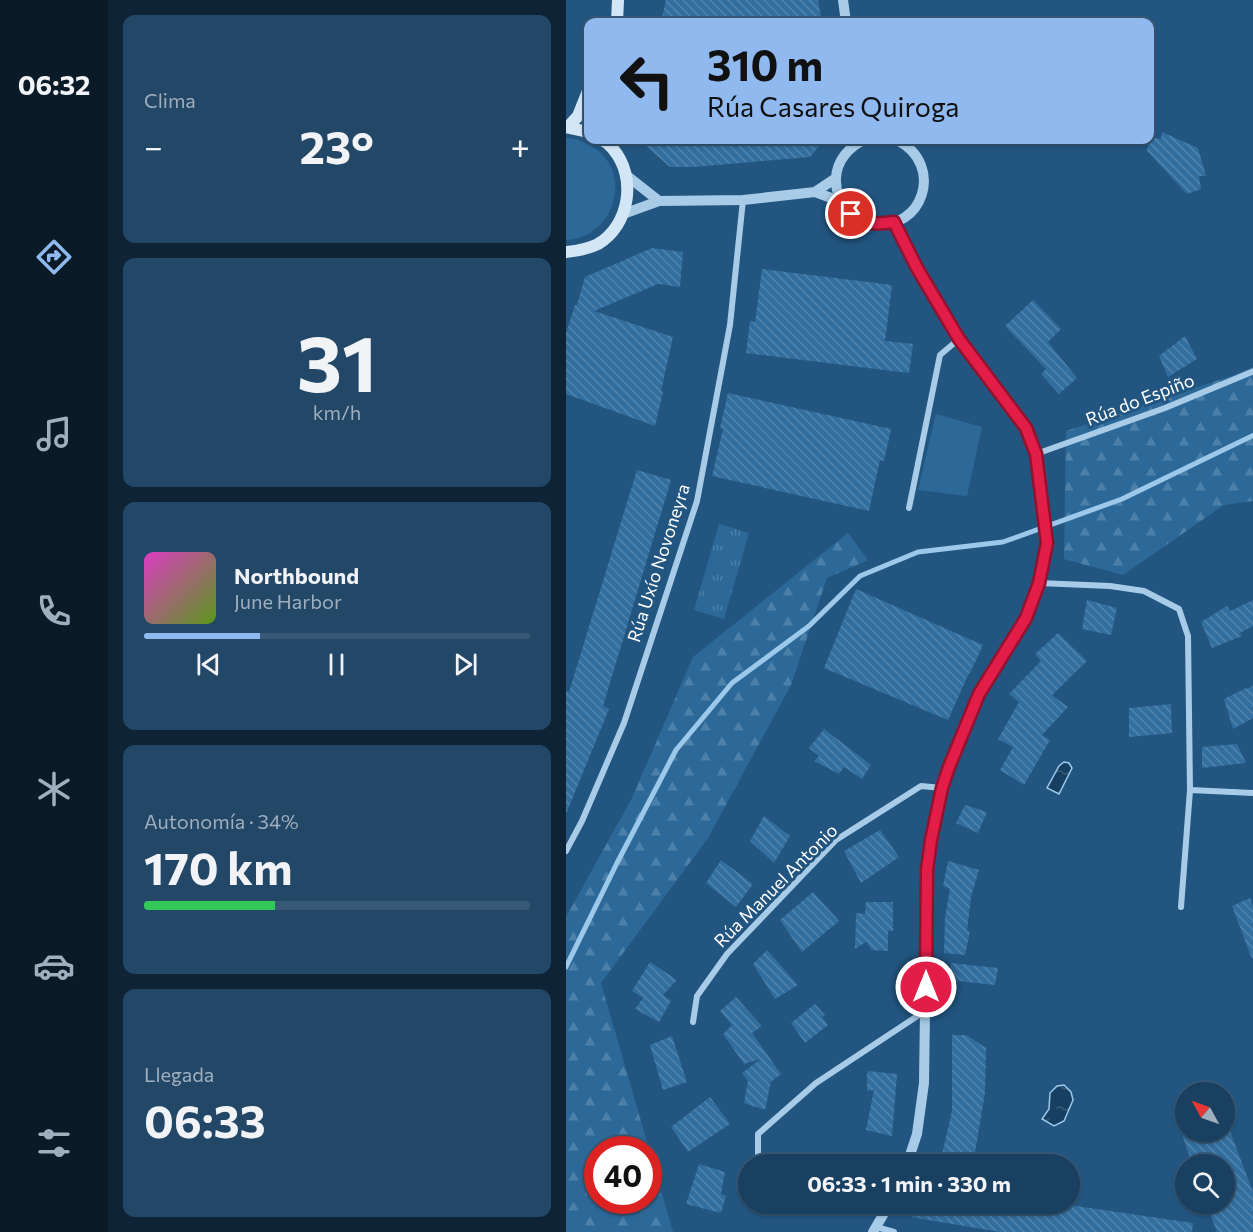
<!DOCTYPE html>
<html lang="es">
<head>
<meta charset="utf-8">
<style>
  body { margin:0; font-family:Commissioner,sans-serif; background:#234767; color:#f1f3f6; height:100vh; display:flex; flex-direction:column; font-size:22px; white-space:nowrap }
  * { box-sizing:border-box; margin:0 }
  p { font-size:20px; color:#9fafbd }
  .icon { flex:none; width:33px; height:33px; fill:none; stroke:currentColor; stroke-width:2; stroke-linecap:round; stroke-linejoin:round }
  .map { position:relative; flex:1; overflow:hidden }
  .panel { display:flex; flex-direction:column; gap:15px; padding:15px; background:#0e2335; width:458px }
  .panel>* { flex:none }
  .guide { position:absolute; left:18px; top:18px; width:570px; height:126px; border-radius:12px; box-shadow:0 2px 4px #0004,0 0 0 2px #385976; background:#90b9f0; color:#111; overflow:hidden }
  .needle { width:39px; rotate:310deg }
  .tools { position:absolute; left:609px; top:1082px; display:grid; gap:12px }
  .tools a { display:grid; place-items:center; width:60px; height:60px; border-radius:50%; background:#1a4061; box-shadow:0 2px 4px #0004,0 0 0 2px #385976; font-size:30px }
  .speed { position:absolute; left:18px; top:1136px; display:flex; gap:12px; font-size:30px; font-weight:700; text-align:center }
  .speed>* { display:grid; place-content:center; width:78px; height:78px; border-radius:50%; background:#1a4061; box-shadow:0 2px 4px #0004,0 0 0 2px #385976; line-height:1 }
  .speed .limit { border:9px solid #d22; background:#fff; color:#111 }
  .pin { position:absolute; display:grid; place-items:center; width:51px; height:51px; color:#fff; margin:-26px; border:3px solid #fff; border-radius:50%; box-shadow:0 2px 6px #0007 }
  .me { position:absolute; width:66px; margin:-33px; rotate:0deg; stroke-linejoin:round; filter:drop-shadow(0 0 4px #0008) }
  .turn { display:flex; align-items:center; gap:21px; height:126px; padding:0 24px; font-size:27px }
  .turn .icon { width:78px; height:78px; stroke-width:2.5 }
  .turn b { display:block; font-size:42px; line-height:51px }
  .big { font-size:45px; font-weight:700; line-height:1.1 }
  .panel .card { flex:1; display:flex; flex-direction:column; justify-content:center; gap:9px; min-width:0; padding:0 21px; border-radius:12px; background:#234767 }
  .panel .dial { align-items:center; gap:0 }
  .dial b { font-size:78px; line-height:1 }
  .song { display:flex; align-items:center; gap:18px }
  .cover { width:72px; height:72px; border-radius:9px; background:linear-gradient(135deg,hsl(310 70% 55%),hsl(90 70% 35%)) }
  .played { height:6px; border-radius:3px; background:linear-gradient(90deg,#90b9f0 30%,#385976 30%) }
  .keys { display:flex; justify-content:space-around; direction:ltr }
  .heat { display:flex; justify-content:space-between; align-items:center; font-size:33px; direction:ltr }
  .charge { height:9px; border-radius:4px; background:linear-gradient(90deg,#34c759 34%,#385976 0) }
  .trip { position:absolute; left:172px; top:1154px; width:342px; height:60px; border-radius:30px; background:#1a4061; box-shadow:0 2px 4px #0004,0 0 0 2px #385976; font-weight:700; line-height:60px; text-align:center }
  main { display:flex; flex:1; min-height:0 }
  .tabs { display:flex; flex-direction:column; width:108px; justify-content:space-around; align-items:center; background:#0a1a27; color:#9fafbd }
  .tabs .icon { width:42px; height:42px }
  .tabs .active { color:#90b9f0 }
  .tabs b { font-size:27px; color:#f1f3f6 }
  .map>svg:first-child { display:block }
  .green { fill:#2c6999 }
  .forest { fill:url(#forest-firs); fill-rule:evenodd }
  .park { fill:url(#park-tufts) }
  .water { fill:url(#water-ripples); stroke:#9cc8e9; stroke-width:1.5 }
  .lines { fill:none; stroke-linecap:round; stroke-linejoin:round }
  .stream { stroke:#9cc8e9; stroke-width:5 }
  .building { fill:url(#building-back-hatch) }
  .minor { stroke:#a8cce8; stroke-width:6 }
  .tertiary { stroke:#a8cce8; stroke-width:10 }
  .secondary { stroke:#d3e6f6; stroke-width:12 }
  .route-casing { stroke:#92132f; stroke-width:15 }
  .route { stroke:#e11d48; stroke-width:10 }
  .labels { text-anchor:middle; stroke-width:6; stroke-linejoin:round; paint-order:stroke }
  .street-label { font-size:18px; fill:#fff; stroke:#225681 }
</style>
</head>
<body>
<main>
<nav class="tabs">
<b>06:32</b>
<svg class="icon active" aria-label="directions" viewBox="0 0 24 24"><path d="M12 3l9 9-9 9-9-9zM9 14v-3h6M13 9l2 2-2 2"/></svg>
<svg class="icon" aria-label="music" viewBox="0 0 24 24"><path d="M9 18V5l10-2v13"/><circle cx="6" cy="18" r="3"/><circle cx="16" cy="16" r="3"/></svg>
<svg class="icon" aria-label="phone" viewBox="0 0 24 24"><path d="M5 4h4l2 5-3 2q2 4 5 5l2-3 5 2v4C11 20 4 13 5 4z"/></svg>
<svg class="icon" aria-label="climate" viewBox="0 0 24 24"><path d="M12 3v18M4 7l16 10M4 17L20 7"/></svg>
<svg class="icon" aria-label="car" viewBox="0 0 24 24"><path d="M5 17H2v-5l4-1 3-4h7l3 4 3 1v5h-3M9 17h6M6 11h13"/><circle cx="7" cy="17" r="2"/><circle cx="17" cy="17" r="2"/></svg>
<svg class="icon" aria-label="filters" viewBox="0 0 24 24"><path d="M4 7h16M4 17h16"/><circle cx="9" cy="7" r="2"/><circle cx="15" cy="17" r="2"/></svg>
</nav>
<section class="panel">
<div class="card"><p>Clima</p>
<div class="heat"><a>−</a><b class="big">23°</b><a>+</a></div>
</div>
<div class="card dial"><b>31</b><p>km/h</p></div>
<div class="card">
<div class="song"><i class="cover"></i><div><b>Northbound</b><p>June Harbor</p></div></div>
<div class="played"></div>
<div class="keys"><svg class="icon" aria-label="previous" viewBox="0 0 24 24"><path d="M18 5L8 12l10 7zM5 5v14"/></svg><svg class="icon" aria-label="pause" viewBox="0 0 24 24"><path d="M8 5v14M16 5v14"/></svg><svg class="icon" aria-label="next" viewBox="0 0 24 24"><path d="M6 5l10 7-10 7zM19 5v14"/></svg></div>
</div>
<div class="card"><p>Autonomía · 34%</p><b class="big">170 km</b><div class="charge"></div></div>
<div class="card"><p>Llegada</p><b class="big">06:33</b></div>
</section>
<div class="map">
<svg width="688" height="1232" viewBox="0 0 688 1232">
  <defs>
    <pattern id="forest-firs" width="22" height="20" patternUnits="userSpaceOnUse" patternTransform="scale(1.5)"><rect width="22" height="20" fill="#2c6999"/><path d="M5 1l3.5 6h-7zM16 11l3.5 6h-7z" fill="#4c80a8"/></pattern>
    <pattern id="park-tufts" width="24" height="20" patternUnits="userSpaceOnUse" patternTransform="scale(1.5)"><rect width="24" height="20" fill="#2c6999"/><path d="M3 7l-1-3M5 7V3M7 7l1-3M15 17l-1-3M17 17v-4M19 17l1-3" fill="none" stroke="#4c80a8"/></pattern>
    <pattern id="water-ripples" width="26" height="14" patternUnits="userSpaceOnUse" patternTransform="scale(1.5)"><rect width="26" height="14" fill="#173f61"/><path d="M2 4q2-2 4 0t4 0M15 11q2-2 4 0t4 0" fill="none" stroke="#3a5c79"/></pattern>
    <pattern id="building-back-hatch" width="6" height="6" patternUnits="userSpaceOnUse" patternTransform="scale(1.5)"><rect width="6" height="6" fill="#326e9e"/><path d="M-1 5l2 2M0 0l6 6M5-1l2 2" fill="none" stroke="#5184ad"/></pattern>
  </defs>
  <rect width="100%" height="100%" fill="#225681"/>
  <path class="green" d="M0 138C11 138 21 143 30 149 68 178 46 238 0 240Z
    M370 414 416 427 401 496 352 490Z"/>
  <path class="forest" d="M687 367V501L658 505 557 575 498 559 500 431 671 374Z
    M282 533 302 560 261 578 225 685 142 838 35 983 107 1232H0V917L66 798 127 657ZM32 1149H82V1200H32Z"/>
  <path class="park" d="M153 524 183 533 158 619 128 610Z"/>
  <path class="water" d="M498 762 503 763 506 768 493 794 481 788 493 766Z
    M498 1085 505 1092 507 1100 498 1121 488 1126 476 1119 483 1109 484 1093 491 1086Z"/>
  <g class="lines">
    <path class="stream" d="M0 967 51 863 110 750 166 683 243 626 294 576 352 552 437 542 556 499 688 435"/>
  </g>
  <path class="building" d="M100 0H252L256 22H95Z
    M596 132 632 148 640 176H633L635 189 621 194 581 151 584 137 595 139Z
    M73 140H258L244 157 127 167H104Z
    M86 248 117 252 114 287 92 284 28 311 107 337 95 391 97 392 89 426 0 394V333L9 305H11L19 277Z
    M196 269 326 285 319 341 347 344 343 373 180 353 184 321 189 322Z
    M467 300 495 329 482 342 511 378 493 394 475 374 480 369 439 326Z
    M619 336 631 359 602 377 593 356Z
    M162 393 325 429 318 461 314 460 303 511 146 476 157 429 154 428Z
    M71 470 105 480 37 706 43 709 0 814V691L3 692Z
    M290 589 417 645 404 673H403L382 720 258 668Z
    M521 600 551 608 545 635 516 629Z
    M687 600V626L674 633 676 636 646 648 635 622 661 606 664 611Z
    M492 633 521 661 486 695 502 707 476 735 484 740 458 785 434 770 447 747 432 739 453 702 443 694 475 661 469 654Z
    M687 686V718L667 729 658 699 680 688V689Z
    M605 704 606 733 563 737V708Z
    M258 729 305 765 296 779 278 767 273 774 248 761 253 756 243 748Z
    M671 744 680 763 636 768V747Z
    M399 805 421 812 412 833 390 823Z
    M198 816 224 836 208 863 184 841Z
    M314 830 333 857 295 883 278 851Z
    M155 860 187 884 170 907 140 883Z
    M382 861 413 870 405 897 401 931H404L399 955 378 953 379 917 384 889 377 886Z
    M247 892 273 921 236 952 214 920Z
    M684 898 687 906V959H686L666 906Z
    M300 902H327V931H322V951L306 950 300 942 289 949 290 913 299 914Z
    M201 950 232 985 209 999 187 964Z
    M84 962 111 980 97 995 105 1001 93 1022 69 1009 77 998 66 991Z
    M385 963 432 968 429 985 383 980Z
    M170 997 196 1026 186 1033 215 1074 205 1082 199 1110 178 1103 182 1081 176 1073 195 1059 178 1064 157 1034 166 1025 154 1011Z
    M249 1004 259 1015 256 1017 262 1025 239 1043 225 1023Z
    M386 1035H400L420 1048 419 1093 407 1164H397L375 1159 386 1111Z
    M106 1036 121 1082 97 1090 84 1045Z
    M301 1071 331 1074 326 1136 300 1130 308 1090 301 1091Z
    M144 1097 164 1124 122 1152 105 1127Z
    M615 1131H664L687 1192V1232H651L640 1203H658V1164H626Z
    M133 1164 159 1172 155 1194 160 1196 155 1213 120 1204Z
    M350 1203H477L495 1206 496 1204 627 1223 626 1232H434L345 1217Z"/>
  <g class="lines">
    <path class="minor" d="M470 454 599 408 688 371
      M343 508 374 355 393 339
      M473 583 544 586 578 591 613 609 622 636 624 790 615 907
      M624 790 688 793
      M0 851 16 821 58 723 131 501 164 325 177 200
      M127 1022 131 996 161 954 270 840 355 786 376 788
      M192 1161V1134L250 1083 359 1011
      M310 1227 328 1232"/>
    <path class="tertiary" d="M277 0 280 22
      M298 140C283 147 271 160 270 178 269 191 275 202 283 211 289 218 298 222 307 223 356 233 380 165 331 140
      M60 175 93 201
      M249 192 276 202
      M57 214 93 201 177 200 249 192 270 178
      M328 222 351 268 393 339 460 428 470 454 481 543 473 583 460 618 413 694 383 767 376 788 365 840 361 870 358 1083 351 1134 341 1164
      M307 1232 324 1203"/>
    <path class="secondary" d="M51 22 52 0
      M0 127 22 132
      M2 127 12 116 22 91
      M0 252C11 251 22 249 32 244 64 225 71 177 47 149 44 145 40 142 36 140"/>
  </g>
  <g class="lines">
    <defs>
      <path id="route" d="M285 214C302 224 308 225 328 222L351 268 393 339 460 428 470 454 481 543 473 583 460 618 413 694 383 767 376 788 365 840 361 870 360 987"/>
    </defs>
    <use href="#route" class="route-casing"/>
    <use href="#route" class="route"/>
  </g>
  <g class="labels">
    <g class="street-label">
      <text transform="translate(574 400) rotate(-21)" y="6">Rúa do Espiño</text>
      <text transform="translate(93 563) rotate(-72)" y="6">Rúa Uxío Novoneyra</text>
      <text transform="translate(210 886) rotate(-45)" y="6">Rúa Manuel Antonio</text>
    </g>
  </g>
</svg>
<div class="tools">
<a><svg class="needle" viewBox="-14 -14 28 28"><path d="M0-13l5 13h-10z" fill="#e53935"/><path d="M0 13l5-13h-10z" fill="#9fafbd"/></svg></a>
<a><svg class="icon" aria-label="search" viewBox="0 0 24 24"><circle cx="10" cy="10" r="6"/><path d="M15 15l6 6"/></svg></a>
</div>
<div class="speed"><div class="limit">40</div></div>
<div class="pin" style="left:285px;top:214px;background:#d93025"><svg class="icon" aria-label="arrive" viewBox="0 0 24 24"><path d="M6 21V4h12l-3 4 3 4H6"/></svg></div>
<svg class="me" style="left:360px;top:987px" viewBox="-20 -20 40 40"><circle r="17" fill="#e11d48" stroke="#fff" stroke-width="3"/><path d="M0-11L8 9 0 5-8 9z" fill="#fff"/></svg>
<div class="trip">06:33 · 1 min · 330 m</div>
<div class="guide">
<div class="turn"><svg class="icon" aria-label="left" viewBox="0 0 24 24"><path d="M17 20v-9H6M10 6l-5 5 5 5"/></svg><div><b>310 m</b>Rúa Casares Quiroga</div></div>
</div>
</div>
</main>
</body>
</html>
